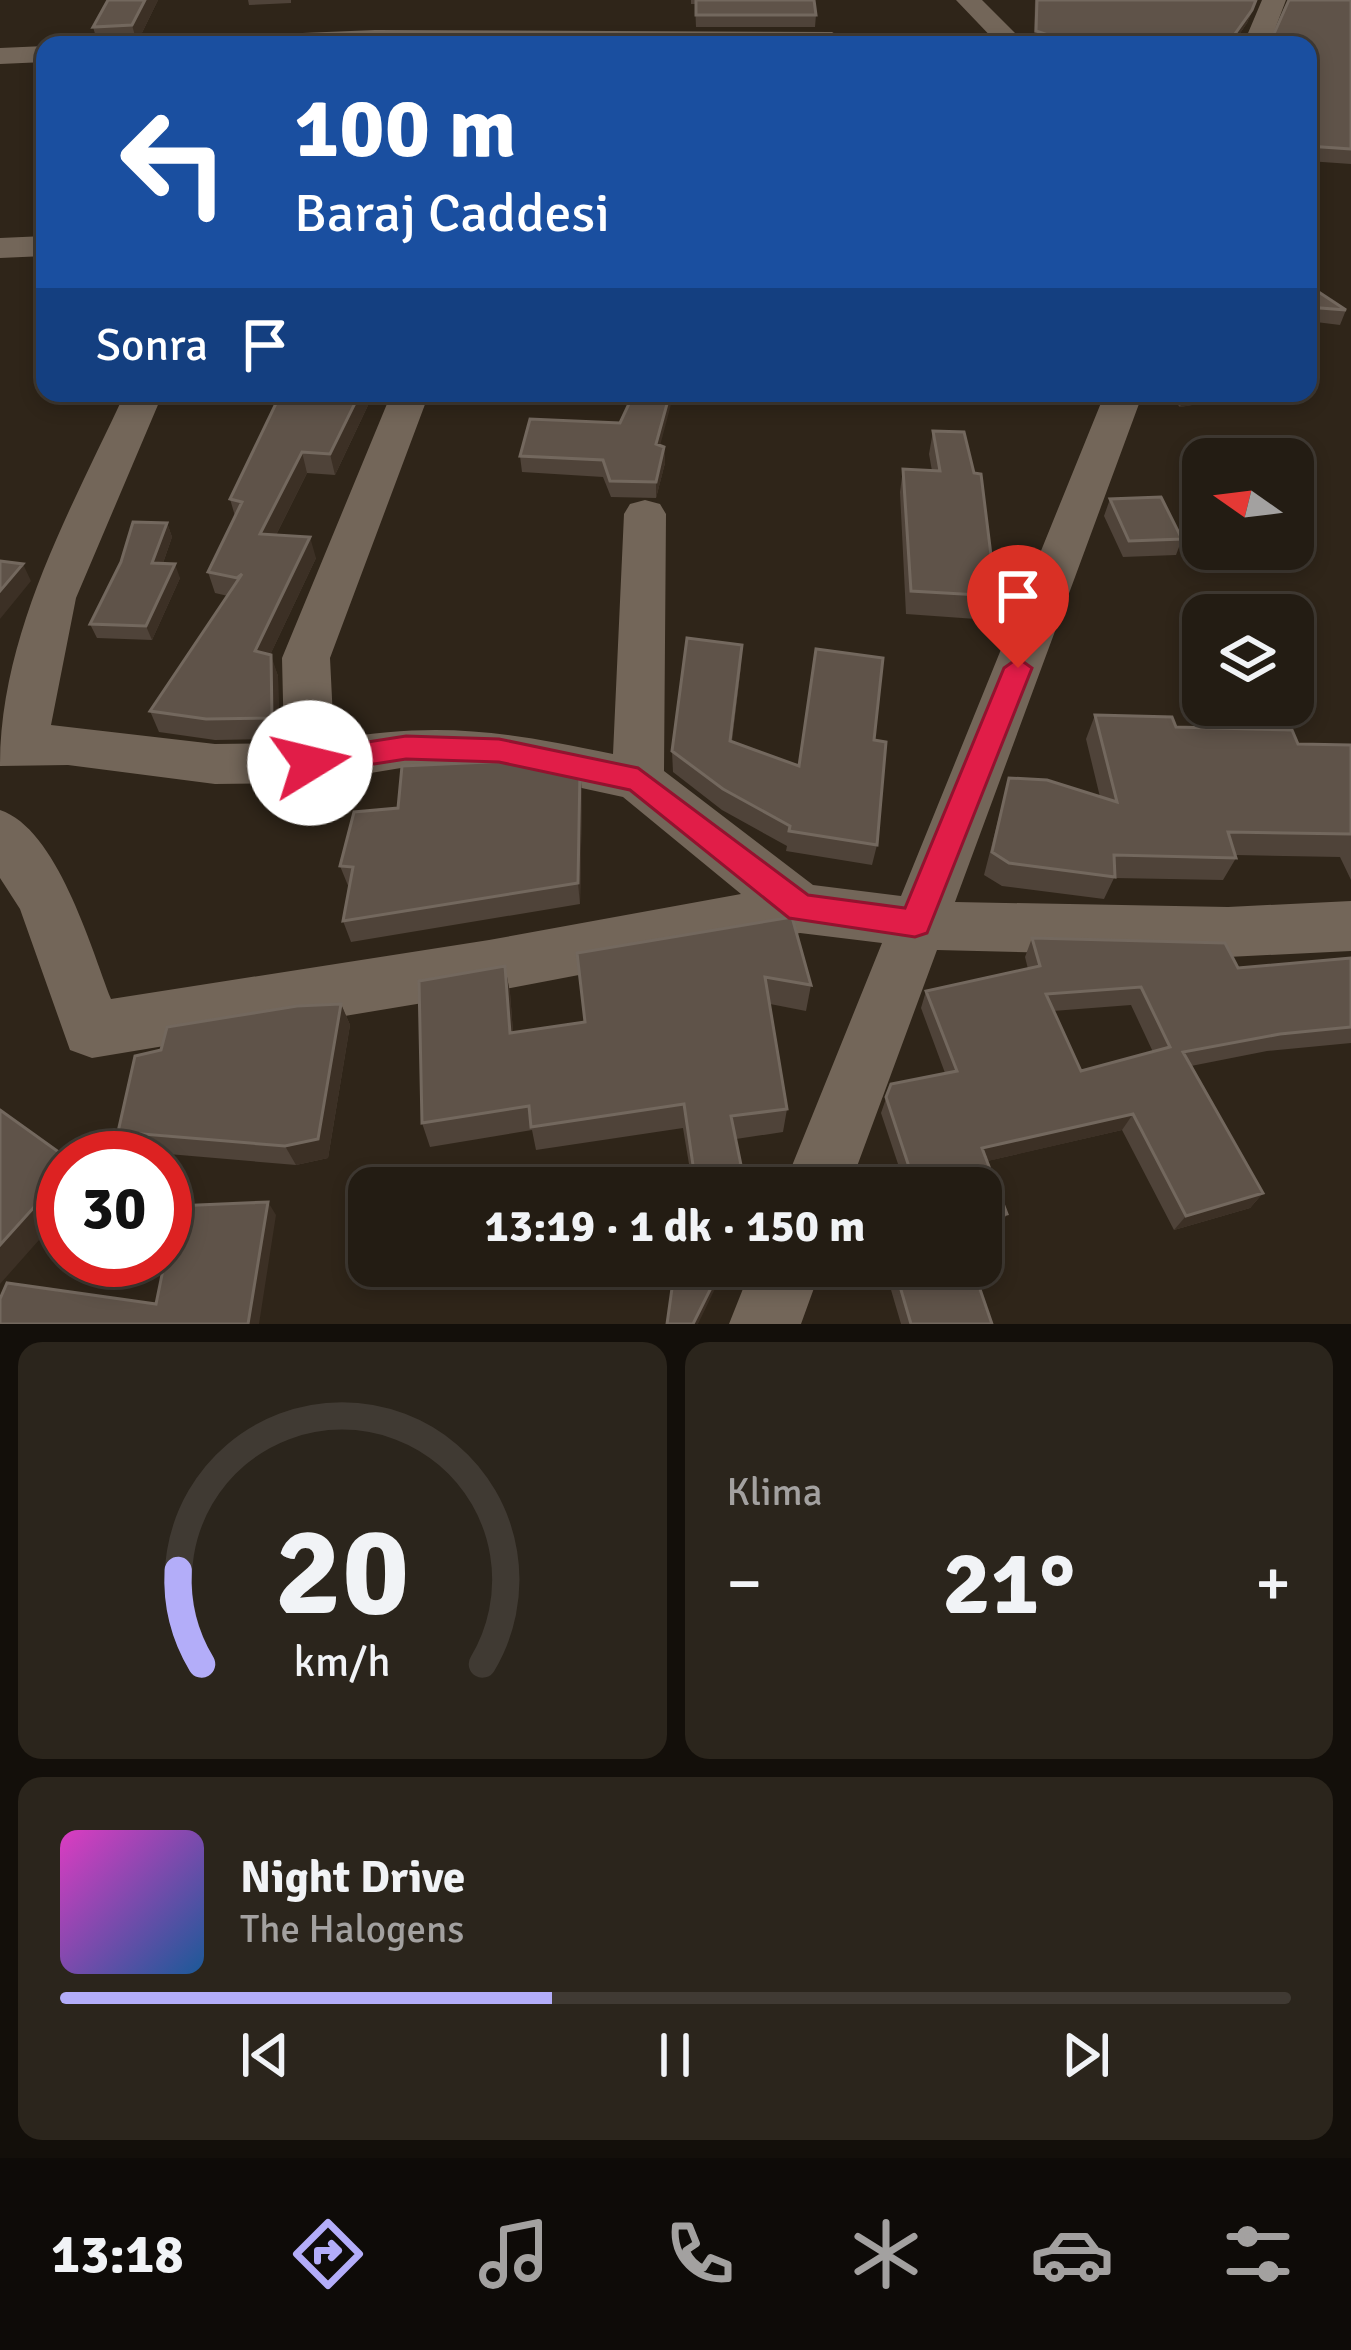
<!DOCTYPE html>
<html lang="tr">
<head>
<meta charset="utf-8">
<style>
  body { margin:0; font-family:Signika,sans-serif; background:#2b251c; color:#f1f3f6; height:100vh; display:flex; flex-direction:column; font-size:45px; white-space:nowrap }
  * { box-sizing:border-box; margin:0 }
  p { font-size:39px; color:#a3a1a0 }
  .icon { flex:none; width:66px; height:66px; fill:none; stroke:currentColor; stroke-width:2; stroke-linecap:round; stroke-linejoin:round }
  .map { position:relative; height:1324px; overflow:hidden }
  .side { display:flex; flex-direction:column; gap:18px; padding:18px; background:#130f0a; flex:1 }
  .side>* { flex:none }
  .banner { position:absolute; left:36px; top:36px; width:1281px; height:366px; border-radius:24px; box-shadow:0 6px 18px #0003,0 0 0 3px #403a33; background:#1a4fa0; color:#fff; overflow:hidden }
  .needle { width:78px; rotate:284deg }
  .fabs { position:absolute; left:1182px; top:438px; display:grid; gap:24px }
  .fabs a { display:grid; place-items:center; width:132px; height:132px; border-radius:24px; background:#231c13; box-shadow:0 6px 18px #0003,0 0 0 3px #403a33; font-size:60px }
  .speed { position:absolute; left:36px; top:1131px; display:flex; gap:24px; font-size:60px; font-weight:700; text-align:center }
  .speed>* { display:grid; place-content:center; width:156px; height:156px; border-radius:50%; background:#231c13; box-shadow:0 6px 18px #0003,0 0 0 3px #403a33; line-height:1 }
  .speed .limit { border:18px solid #d22; background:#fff; color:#111 }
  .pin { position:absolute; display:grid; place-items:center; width:102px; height:102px; color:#fff; margin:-123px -51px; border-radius:50% 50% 50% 0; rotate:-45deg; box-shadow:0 0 12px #0007 }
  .pin .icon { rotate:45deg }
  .me { position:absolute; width:132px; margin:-66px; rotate:81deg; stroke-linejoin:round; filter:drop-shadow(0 0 9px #0008) }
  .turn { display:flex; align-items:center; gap:42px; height:252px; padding:0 60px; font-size:54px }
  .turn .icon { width:156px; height:156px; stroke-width:2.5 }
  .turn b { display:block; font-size:84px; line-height:102px }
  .then { display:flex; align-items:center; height:114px; padding:0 60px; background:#0003; gap:24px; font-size:45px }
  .big { font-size:90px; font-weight:700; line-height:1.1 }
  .side .widget { flex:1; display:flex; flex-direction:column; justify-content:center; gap:18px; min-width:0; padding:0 42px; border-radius:24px; background:#2b251c }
  .side .dial { align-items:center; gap:0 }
  .dial svg { height:312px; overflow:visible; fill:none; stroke:#403a33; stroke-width:7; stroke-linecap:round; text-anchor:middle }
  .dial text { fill:#f1f3f6; stroke:none }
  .song { display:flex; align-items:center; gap:36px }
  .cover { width:144px; height:144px; border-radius:18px; background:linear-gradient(135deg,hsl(310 70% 55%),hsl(210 70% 35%)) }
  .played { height:12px; border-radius:6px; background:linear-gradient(90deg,#b3adf9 40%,#403a33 40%) }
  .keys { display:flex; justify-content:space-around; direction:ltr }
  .heat { display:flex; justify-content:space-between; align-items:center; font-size:66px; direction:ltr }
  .side .tiles { flex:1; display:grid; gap:18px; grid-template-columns:1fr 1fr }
  .widget:last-child { grid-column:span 2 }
  .trip { position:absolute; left:348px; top:1167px; width:654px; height:120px; border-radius:24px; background:#231c13; box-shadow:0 6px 18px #0003,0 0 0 3px #403a33; font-weight:700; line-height:120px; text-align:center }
  .dock { display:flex; height:192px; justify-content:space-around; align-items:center; background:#0e0b08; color:#a3a1a0 }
  .dock .icon { width:84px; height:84px }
  .dock .current { color:#b3adf9 }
  .dock b { font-size:54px; color:#f1f3f6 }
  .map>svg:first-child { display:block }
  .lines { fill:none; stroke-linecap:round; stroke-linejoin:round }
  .minor { fill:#736659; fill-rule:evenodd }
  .wall { fill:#4f4339; fill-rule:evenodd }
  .shaded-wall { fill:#3c3025 }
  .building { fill:#5f5349; stroke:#73685e; stroke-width:3; fill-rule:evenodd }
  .route { fill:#e11d48; stroke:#92132f; stroke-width:3 }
</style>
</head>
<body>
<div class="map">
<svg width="1351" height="1324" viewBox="0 0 1351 1324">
  <rect width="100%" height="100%" fill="#2f2519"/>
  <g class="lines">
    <path class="minor" d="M956 0H982L1027 45H999Z
      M1262 0H1286L1269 45H1243Z
      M375 30 832 32 845 40 841 45H189L202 37Z
      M45 46V62L0 64V48Z
      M45 236V256L0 258V238Z
      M125 393H163L76 598 51 725 215 744 284 743 282 658 389 399 393 393H423L427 399 330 658 334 739C444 721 506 732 613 754L624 514 630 504 645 500 660 504 666 514 664 771 813 885 901 896 1105 393H1143L955 902 1228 907 1351 901V951L1228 957 937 950 849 1188H783L882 943 800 933 489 992 92 1058 70 1050 20 909 0 878V810C57 829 90 945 111 999L489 940 741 894 623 797 499 770 407 767 310 783 215 784 68 765 0 766C0 634 70 511 125 393Z
      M752 1266H822L801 1324H729Z"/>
  </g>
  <path class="wall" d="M158 0 137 43 98 44 93 27Z
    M248 0H291V3L249 5Z
    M691 0H793L816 15 815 27H696L695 4H691Z
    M1035 0H1257L1247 23 1232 45H1036L1034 44Z
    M1351 0V164L1308 161V45H1270L1273 36Z
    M1308 285 1346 310 1340 325 1308 321Z
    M281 393H370L371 399 335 475 307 473 276 535 316 558 270 655 278 676 279 739 215 740 159 732 150 711 228 596 215 593 208 572 235 516 230 499Z
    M1166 393H1253V395L1180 407Z
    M620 423 664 447 665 463 656 498 611 497 603 477 522 472 520 456Z
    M933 431 996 596 990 620 906 614 900 492 903 469 932 471 929 454Z
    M1110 499 1182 539 1176 555 1123 557 1104 516Z
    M167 523 172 537 163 563 180 578 152 640 97 638 90 624Z
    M741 666 732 741 799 766 874 740 877 845 872 865 786 851 787 846 722 810 673 772 672 751Z
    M1095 715 1298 744 1351 745V880L1340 857 1236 855V858L1223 880 1114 878 1104 899 1002 886 984 875 1009 778 1100 797 1086 739Z
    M582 793 580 904 351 942 343 921 349 888 340 866Z
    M792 917 811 985 806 1011 770 1004 787 1109 783 1132 736 1139 741 1165 739 1188H693L683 1128 536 1150 532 1130 430 1147 422 1123 505 966 510 993 513 1032 585 1022Z
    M1032 938 1238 968 1351 958V1043L1267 1051 1191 1066 1263 1193 1250 1208 1174 1230 1122 1130 987 1161 1007 1214 999 1229 981 1232V1188H906L881 1113 891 1084 945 1073 921 1008 926 991 1028 969 1025 957ZM1131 1005 1153 1052 1081 1071 1053 1011Z
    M341 1004 350 1025 328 1158 296 1165 133 1151 118 1132 161 1050Z
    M884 1266H972L992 1324H901Z"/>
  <path class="shaded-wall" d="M145 0H158L137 43 132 25Z
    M1256 0 1247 23 1232 45H1227Z
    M360 393H370L371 399 335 475 330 454Z
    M670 393H674L656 461V444Z
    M1185 393H1253V395L1180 407Z
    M664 447 665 463 656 498V482Z
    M302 452 307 473 266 555 260 534Z
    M167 523 172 537 158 577 152 563Z
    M310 537 316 558 262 672 255 651Z
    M23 564 31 581 0 619V591Z
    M175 564 180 578 152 640 146 626Z
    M742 645 741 666 729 761 730 741Z
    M271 655 278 676 279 739 272 718Z
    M580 770 582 793 580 904 578 883Z
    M505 966 510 993 515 1058 510 1033Z
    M341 1004 350 1025 328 1158 296 1165 285 1146Z
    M1133 1114 1122 1130 975 1164 982 1148Z
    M63 1175V1213L0 1284V1245Z
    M1263 1193 1250 1208 1174 1230 1186 1216Z
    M268 1202 276 1215 259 1324H248Z
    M722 1266H725V1268L698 1324H693Z"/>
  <path class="building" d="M108 0H145L132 25 93 27Z
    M696 0H814L816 15H696Z
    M1037 0H1256L1252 10 1227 45H1068L1066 41 1036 31Z
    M1289 0H1351V149L1308 146V45H1275L1273 36Z
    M696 36H818L819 45H696Z
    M1308 285 1346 310 1308 307Z
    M281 393H360L330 454 302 452 260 534 310 537 255 651 271 655 272 718 206 719 150 711 242 574 237 578 208 572 242 502 230 499Z
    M634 393H670L656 444 664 447 656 482 610 481 603 460 520 456 530 419 620 423Z
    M933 431 964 432 974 473 981 474 996 596 911 591 903 469 940 471Z
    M1161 497 1182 539 1129 541 1110 499Z
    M133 522 167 523 152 563 175 564 146 626 90 624 121 562Z
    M0 561 23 564 0 591Z
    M687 638 742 645 730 741 799 766 816 649 883 658 874 740 886 742 877 845 789 831 790 826 723 789 672 751Z
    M1095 715 1172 717 1176 727 1292 730 1298 744 1351 745V834L1228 832 1236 858 1114 855 1115 877 1009 863 992 852 1009 778 1047 780 1117 802Z
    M534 760 580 770 578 883 343 921 353 867 340 866 354 812 398 808 402 766Z
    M792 917 811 985 765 977 787 1109 731 1116 741 1165 694 1172 684 1104 531 1127 529 1106 422 1123 419 981 505 966 510 1033 585 1022 577 953Z
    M1032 938 1225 943 1238 968 1351 958V1027L1280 1034 1183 1052 1263 1193 1186 1216 1133 1114 982 1148 1007 1214 981 1220V1188H916L886 1097 891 1084 957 1071 926 991 1040 966ZM1141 987 1170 1047 1081 1071 1046 994Z
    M341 1004 318 1139 285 1146 118 1132 135 1056 161 1050 167 1027 297 1006Z
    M0 1110 67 1158H63V1175L0 1245Z
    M268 1202 248 1324H0V1299L7 1283 156 1304 176 1206Z
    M722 1266 693 1324H667L675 1267Z
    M894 1266H972L992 1324H911Z"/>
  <path class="route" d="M1018 658 1032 668 931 923 927 933 915 937 789 918 630 790 499 762 406 759 310 774 300 771 296 763 300 755 310 751 406 736 499 739 638 768 808 895 905 908 1004 668Z"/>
</svg>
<div class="fabs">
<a><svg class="needle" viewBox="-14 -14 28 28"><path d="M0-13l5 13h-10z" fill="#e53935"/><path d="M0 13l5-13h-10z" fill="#a3a1a0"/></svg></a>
<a><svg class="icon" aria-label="layers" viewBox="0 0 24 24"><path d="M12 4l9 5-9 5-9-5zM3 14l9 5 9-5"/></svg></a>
</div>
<div class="speed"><div class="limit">30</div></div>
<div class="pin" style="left:1018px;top:668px;background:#d93025"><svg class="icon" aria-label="arrive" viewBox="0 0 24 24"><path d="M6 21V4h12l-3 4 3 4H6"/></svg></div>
<svg class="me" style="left:310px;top:763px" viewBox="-20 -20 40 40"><circle r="19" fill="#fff"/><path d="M0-13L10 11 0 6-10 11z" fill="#e11d48"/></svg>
<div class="trip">13:19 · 1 dk · 150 m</div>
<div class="banner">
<div class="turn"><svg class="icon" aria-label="left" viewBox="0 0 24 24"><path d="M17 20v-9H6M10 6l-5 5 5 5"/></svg><div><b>100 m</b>Baraj Caddesi</div></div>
<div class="then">Sonra<svg class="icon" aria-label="arrive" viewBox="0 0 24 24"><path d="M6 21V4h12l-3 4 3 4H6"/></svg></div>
</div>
</div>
<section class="side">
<div class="tiles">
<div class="widget dial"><svg viewBox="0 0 100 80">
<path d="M14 69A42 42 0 1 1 86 69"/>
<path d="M14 69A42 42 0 0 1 8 45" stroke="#b3adf9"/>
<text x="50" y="56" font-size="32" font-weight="700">20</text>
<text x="50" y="72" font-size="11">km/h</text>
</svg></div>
<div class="widget"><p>Klima</p>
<div class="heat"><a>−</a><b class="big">21°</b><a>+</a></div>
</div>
<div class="widget">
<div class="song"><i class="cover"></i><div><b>Night Drive</b><p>The Halogens</p></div></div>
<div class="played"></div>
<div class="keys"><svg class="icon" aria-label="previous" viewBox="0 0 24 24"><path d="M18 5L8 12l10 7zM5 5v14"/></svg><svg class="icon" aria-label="pause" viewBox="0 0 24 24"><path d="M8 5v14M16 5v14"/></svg><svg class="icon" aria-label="next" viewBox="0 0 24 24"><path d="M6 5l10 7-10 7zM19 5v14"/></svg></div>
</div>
</div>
</section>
<nav class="dock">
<b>13:18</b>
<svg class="icon current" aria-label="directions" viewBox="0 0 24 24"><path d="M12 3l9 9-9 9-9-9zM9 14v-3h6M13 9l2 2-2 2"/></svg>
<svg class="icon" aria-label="music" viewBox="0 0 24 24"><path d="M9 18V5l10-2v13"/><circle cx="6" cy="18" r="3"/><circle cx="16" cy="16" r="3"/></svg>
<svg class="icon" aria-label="phone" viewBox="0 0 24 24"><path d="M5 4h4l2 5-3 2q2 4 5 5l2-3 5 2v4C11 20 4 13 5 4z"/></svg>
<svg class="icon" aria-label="climate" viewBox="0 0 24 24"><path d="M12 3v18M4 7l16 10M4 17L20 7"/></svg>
<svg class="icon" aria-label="car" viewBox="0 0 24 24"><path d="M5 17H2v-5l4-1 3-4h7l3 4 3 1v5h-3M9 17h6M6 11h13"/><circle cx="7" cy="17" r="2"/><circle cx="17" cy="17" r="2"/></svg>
<svg class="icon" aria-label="filters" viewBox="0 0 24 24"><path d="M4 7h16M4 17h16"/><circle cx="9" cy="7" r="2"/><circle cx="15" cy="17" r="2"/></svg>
</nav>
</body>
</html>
